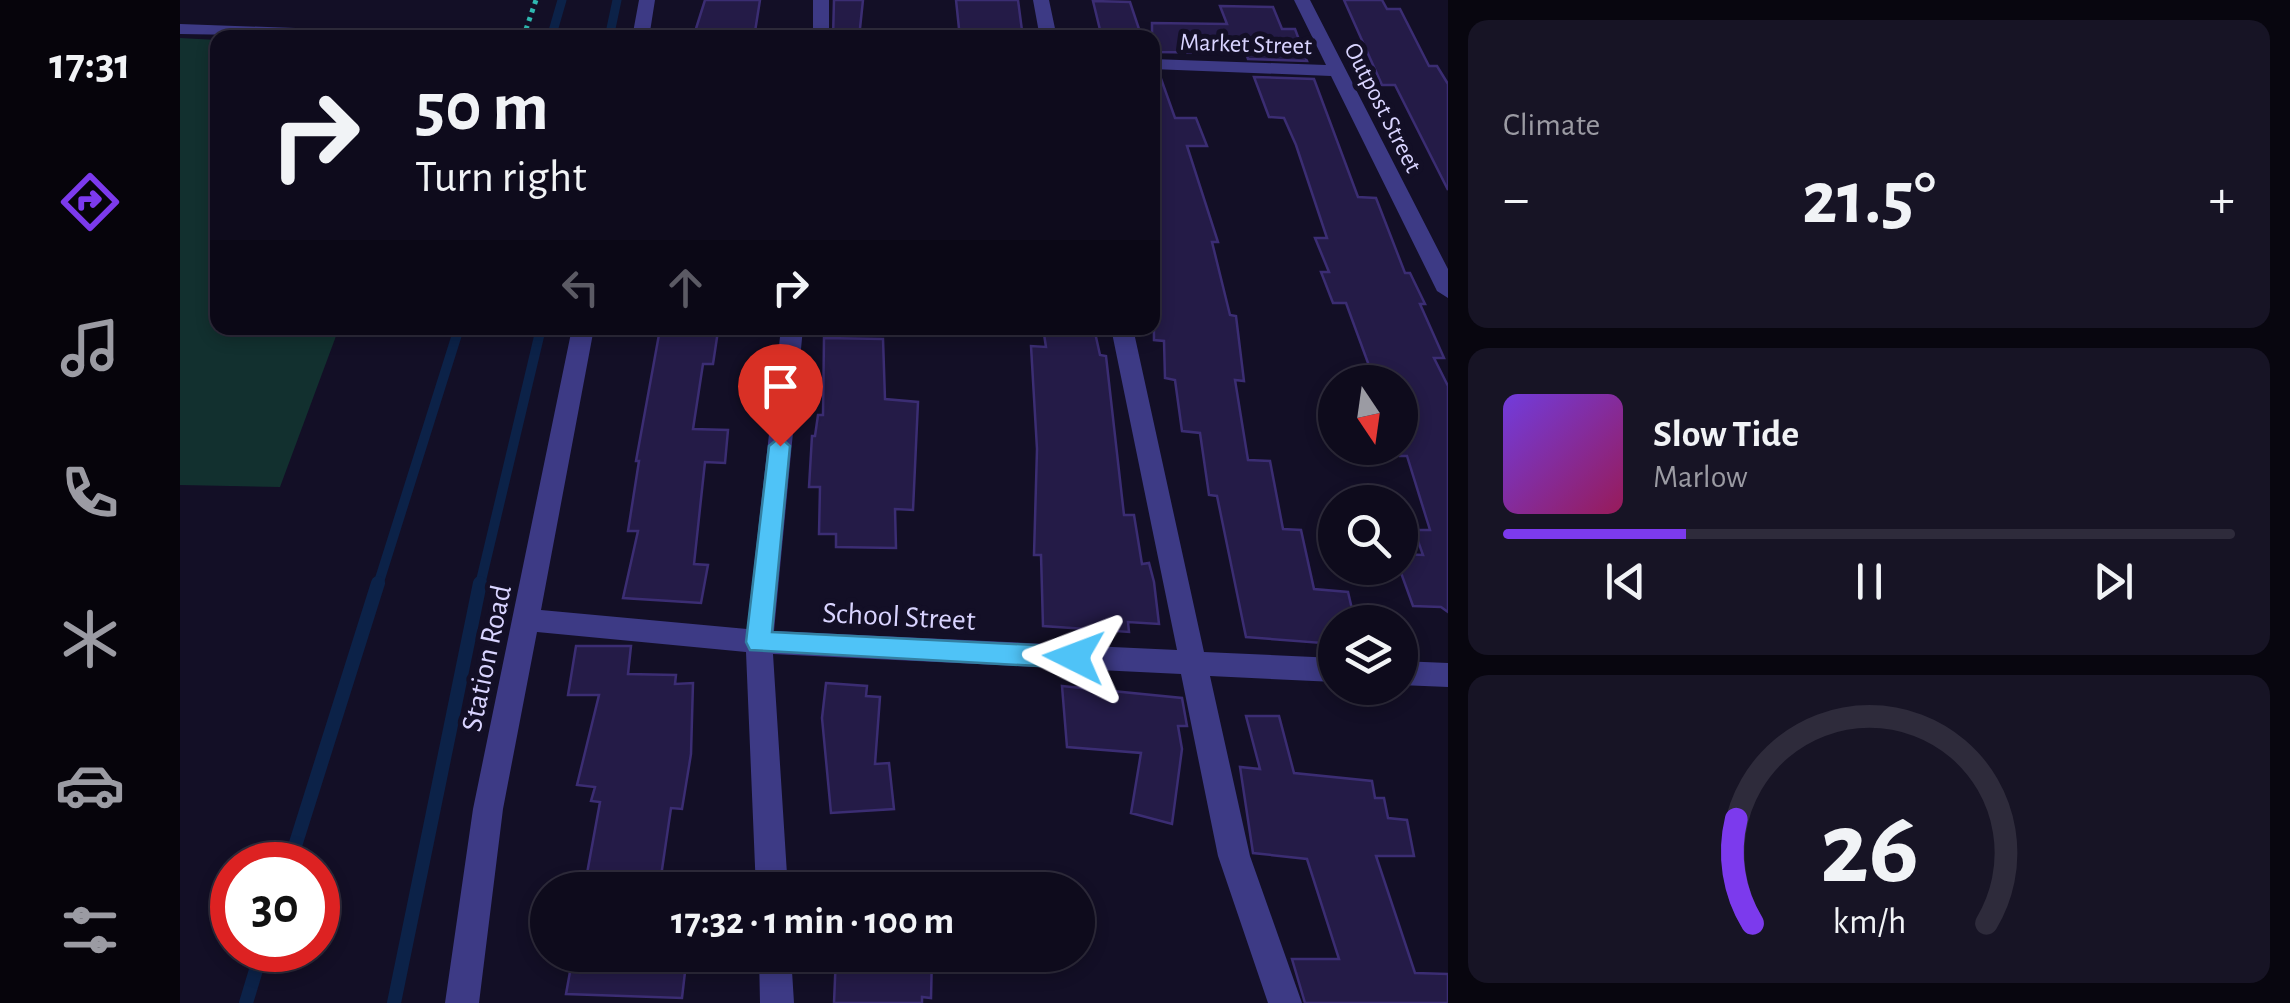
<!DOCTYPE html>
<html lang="en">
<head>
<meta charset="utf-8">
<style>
  body { margin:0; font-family:"Alegreya Sans",sans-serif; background:#171425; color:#f1f3f6; height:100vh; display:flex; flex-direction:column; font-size:38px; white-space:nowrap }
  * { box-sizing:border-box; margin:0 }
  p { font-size:32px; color:#9b9ba3 }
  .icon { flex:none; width:55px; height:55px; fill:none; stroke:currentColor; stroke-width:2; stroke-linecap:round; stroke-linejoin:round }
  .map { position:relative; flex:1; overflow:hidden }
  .panel { display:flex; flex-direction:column; gap:20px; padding:20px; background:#08060f; width:842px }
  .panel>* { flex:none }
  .hud { position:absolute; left:30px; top:30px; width:950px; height:305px; border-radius:20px; box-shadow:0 5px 15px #0003,0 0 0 2px #2e2b3b; background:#0e0b1c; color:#f1f3f6; overflow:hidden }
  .needle { width:65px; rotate:167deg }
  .tools { position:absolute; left:1138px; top:365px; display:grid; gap:20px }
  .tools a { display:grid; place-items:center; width:100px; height:100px; border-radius:50%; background:#0e0b1c; box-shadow:0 5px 15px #0003,0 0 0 2px #2e2b3b; font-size:50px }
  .speed { position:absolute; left:30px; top:842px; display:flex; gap:20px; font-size:50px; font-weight:700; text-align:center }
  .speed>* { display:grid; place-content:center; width:130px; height:130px; border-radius:50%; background:#0e0b1c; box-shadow:0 5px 15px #0003,0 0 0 2px #2e2b3b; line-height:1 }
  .speed .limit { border:15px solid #d22; background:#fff; color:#111 }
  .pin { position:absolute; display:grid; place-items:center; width:85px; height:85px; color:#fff; margin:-102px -42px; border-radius:50% 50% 50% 0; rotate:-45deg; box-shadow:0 0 10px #0007 }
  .pin .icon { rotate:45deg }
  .me { position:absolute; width:110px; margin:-55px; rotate:273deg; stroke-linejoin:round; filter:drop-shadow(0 0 8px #0008) }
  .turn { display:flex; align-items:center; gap:35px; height:210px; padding:0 40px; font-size:45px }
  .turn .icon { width:130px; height:130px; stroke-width:2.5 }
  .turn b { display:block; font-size:70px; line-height:85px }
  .lanes { display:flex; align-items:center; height:95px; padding:0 40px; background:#0003; justify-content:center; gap:50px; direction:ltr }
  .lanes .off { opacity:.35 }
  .big { font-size:75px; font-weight:600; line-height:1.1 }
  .panel .card { flex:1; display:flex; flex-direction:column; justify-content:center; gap:15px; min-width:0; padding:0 35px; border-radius:20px; background:#171425 }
  .panel .dial { align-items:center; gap:0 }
  .dial svg { height:260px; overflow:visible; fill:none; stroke:#2e2b3b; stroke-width:7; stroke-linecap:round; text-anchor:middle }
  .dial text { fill:#f1f3f6; stroke:none }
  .song { display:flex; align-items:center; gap:30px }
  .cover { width:120px; height:120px; border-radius:15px; background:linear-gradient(135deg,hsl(260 70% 55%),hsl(330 70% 35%)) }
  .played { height:10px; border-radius:5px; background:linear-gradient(90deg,#7c3aed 25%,#2e2b3b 25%) }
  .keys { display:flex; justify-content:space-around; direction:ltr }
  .heat { display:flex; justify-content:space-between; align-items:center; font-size:55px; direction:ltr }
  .trip { position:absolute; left:350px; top:872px; width:565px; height:100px; border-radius:50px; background:#0e0b1c; box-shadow:0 5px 15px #0003,0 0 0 2px #2e2b3b; font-weight:600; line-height:100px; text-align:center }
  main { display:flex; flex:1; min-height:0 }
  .menu { display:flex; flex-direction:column; width:180px; justify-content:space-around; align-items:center; background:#06040b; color:#9b9ba3 }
  .menu .icon { width:70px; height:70px }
  .menu .selected { color:#7c3aed }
  .menu b { font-size:45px; color:#f1f3f6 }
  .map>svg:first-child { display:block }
  .green { fill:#12302f }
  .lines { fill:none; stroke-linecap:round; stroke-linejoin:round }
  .stream-far2 { stroke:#0c2248; stroke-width:9 }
  .stream-far1 { stroke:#0c2248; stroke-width:10 }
  .stream { stroke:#0c2248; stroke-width:14 }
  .building { fill:#241b47; stroke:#3b2d73; stroke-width:2.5 }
  .path { stroke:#2fb8b0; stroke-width:5; stroke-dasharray:4 5; stroke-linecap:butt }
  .minor { fill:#3d3a85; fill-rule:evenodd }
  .route { fill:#4fc3f7; stroke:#337fa1; stroke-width:2.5 }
  .labels { text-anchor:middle; stroke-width:10; stroke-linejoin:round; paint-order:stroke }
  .far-street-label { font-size:25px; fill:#d9d4ff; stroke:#130f26 }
  .street-label { font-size:30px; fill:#d9d4ff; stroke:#130f26 }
</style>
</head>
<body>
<main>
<nav class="menu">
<b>17:31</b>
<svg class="icon selected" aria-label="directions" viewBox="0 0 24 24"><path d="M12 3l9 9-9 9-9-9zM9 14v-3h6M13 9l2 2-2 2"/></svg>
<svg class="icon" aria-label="music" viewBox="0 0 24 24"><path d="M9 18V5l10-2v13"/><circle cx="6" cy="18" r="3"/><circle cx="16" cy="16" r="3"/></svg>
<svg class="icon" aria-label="phone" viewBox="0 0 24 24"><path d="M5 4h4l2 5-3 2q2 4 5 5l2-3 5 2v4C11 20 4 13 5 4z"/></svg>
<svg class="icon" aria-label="climate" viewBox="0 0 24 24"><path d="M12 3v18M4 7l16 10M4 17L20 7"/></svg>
<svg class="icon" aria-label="car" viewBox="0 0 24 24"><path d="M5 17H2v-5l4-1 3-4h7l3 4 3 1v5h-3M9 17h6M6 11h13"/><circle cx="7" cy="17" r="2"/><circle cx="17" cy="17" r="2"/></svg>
<svg class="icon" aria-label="filters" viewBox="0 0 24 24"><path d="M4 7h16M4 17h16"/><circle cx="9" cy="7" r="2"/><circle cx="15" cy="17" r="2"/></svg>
</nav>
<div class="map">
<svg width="1268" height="1003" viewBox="0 0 1268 1003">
  <rect width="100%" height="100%" fill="#130f26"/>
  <path class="green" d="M0 38 37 40 38 328H159L100 487 0 485Z"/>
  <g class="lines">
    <path class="stream-far2" d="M371 38 382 0
      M429 38 437 0"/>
    <path class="stream-far1" d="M198 585 279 328
      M300 585 361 328"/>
    <path class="stream" d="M109 865 198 583
      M66 1003 82 950
      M214 1003 300 583"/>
  </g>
  <path class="building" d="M525 0H580L574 38H513Z
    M654 0H683L679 38H653Z
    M776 0H838L843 38H780Z
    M1164 0H1202L1207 9H1220L1249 66H1257L1268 84V190L1215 85H1202Z
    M913 1 950 2 962 38H922Z
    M1040 6 1093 7 1102 29H1115L1127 61 1068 59 1066 53 972 52V23L1047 24Z
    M972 73H979L995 118H1016L1027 146H1007L1038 242H1032L1050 315 1056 316 1064 381 1055 380 1068 460 1090 461 1103 529 1121 530 1134 589 1168 592 1175 622H1155V644L1066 637 1037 496 1029 495 1020 433 1002 431 995 380 985 378 984 341 974 340Z
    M1074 77 1134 79 1178 197 1196 198 1225 273H1230L1245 304H1240L1264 358H1254L1268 386V612L1261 607 1233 606 1220 570V554L1243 555 1234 530H1250L1227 456H1220V382H1195L1166 303H1153L1141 272H1149L1135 238H1147L1116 145 1104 118 1089 117Z
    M863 328H914L920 355 926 356 944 515H954L962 564 969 563 974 582 979 624 948 622 949 632 863 626 861 555H854L857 449 851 346 866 347Z
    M480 329 538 331 533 364H523L513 429 548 430 545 463 525 462 514 564 528 565 521 603 443 598 458 531H448L459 461H456Z
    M644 338 703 339 705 399 738 402 733 510 715 509 716 548 656 547V534H639L640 487H629L632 436H635L638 415H643Z
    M396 646H451L448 674 496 675 495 684 513 683 511 754 502 809 491 808 479 890H404L420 802 411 801 415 787 397 785 419 695H388Z
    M646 683 687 686 686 696 700 697 695 764 709 763 714 809 651 813 642 718Z
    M882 686 1002 698 1007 726H998L1002 749 992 824 951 813 961 753 887 747Z
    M1066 716H1099L1114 773 1192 781 1195 798H1204L1208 818 1227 820 1234 856H1196L1235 973 1268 974V1003H1125L1112 959H1159L1127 859 1073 853 1060 767 1080 769Z
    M393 955H507L502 998 386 994Z
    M656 955H752L751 998 742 997V1003H654Z"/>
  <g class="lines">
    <path class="path" d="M343 38 356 0"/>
    <path class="minor" d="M459 0H475L469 38H452Z
      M633 0H649V38H633Z
      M853 0H869L877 38H860Z
      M1114 0H1130L1268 269V298L1257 291 1151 76 972 69V59L1146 65Z
      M0 24 254 33 262 38 0 34Z
      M392 328H414L361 610 567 629 601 328H623L594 631 997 650 931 328H953L1024 652 1155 658V682L1030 676 1070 856 1122 1003H1088L1038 856 1001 674 593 654 608 890H576L566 652 357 632 323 809 299 1003H265L293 809Z
      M1220 661 1268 663V687L1220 685Z
      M579 955H611L614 1003H580Z"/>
  </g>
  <path class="route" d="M600 437 610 446 592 632 894 647 903 650 907 657 903 665 894 668 570 650 566 642 589 446Z"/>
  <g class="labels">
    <g class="far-street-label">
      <text transform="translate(1066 43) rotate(2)" y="9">Market Street</text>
      <text transform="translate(1204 107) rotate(63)" y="9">Outpost Street</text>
    </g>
    <g class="street-label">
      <text transform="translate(719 616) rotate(3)" y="10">School Street</text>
      <text transform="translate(306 658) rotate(-78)" y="10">Station Road</text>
    </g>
  </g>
</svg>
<div class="tools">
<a><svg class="needle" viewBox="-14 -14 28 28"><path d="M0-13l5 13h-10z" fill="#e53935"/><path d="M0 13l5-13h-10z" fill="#9b9ba3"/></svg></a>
<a><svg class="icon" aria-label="search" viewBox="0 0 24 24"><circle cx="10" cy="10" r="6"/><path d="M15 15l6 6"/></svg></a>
<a><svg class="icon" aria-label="layers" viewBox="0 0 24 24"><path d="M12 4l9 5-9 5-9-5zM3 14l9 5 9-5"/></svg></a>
</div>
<div class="speed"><div class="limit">30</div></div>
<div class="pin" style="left:600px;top:446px;background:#d93025"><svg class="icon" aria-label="arrive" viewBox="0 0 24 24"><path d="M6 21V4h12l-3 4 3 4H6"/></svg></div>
<svg class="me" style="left:894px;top:657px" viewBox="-20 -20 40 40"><path d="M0-17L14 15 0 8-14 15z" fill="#4fc3f7" stroke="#fff" stroke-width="4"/></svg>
<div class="trip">17:32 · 1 min · 100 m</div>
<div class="hud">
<div class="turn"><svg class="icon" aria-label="right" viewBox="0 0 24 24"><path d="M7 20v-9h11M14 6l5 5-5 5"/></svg><div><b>50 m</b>Turn right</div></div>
<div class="lanes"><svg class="icon off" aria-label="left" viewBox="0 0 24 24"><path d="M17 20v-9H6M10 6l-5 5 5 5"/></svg><svg class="icon off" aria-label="ahead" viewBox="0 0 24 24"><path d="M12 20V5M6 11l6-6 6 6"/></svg><svg class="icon" aria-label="right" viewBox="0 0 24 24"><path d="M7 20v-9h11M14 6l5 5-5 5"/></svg></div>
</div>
</div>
<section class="panel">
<div class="card"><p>Climate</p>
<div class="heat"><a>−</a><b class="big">21.5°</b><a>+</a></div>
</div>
<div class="card">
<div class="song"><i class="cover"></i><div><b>Slow Tide</b><p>Marlow</p></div></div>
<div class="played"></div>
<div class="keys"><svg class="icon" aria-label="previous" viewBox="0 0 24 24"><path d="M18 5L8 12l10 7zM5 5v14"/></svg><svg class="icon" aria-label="pause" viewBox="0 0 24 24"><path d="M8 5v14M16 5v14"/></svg><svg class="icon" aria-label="next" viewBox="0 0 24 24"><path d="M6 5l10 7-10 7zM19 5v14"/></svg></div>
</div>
<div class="card dial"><svg viewBox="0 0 100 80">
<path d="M14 69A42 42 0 1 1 86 69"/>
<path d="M14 69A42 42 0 0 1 9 37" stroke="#7c3aed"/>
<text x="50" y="56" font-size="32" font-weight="700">26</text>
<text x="50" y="72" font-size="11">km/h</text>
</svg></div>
</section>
</main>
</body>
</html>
